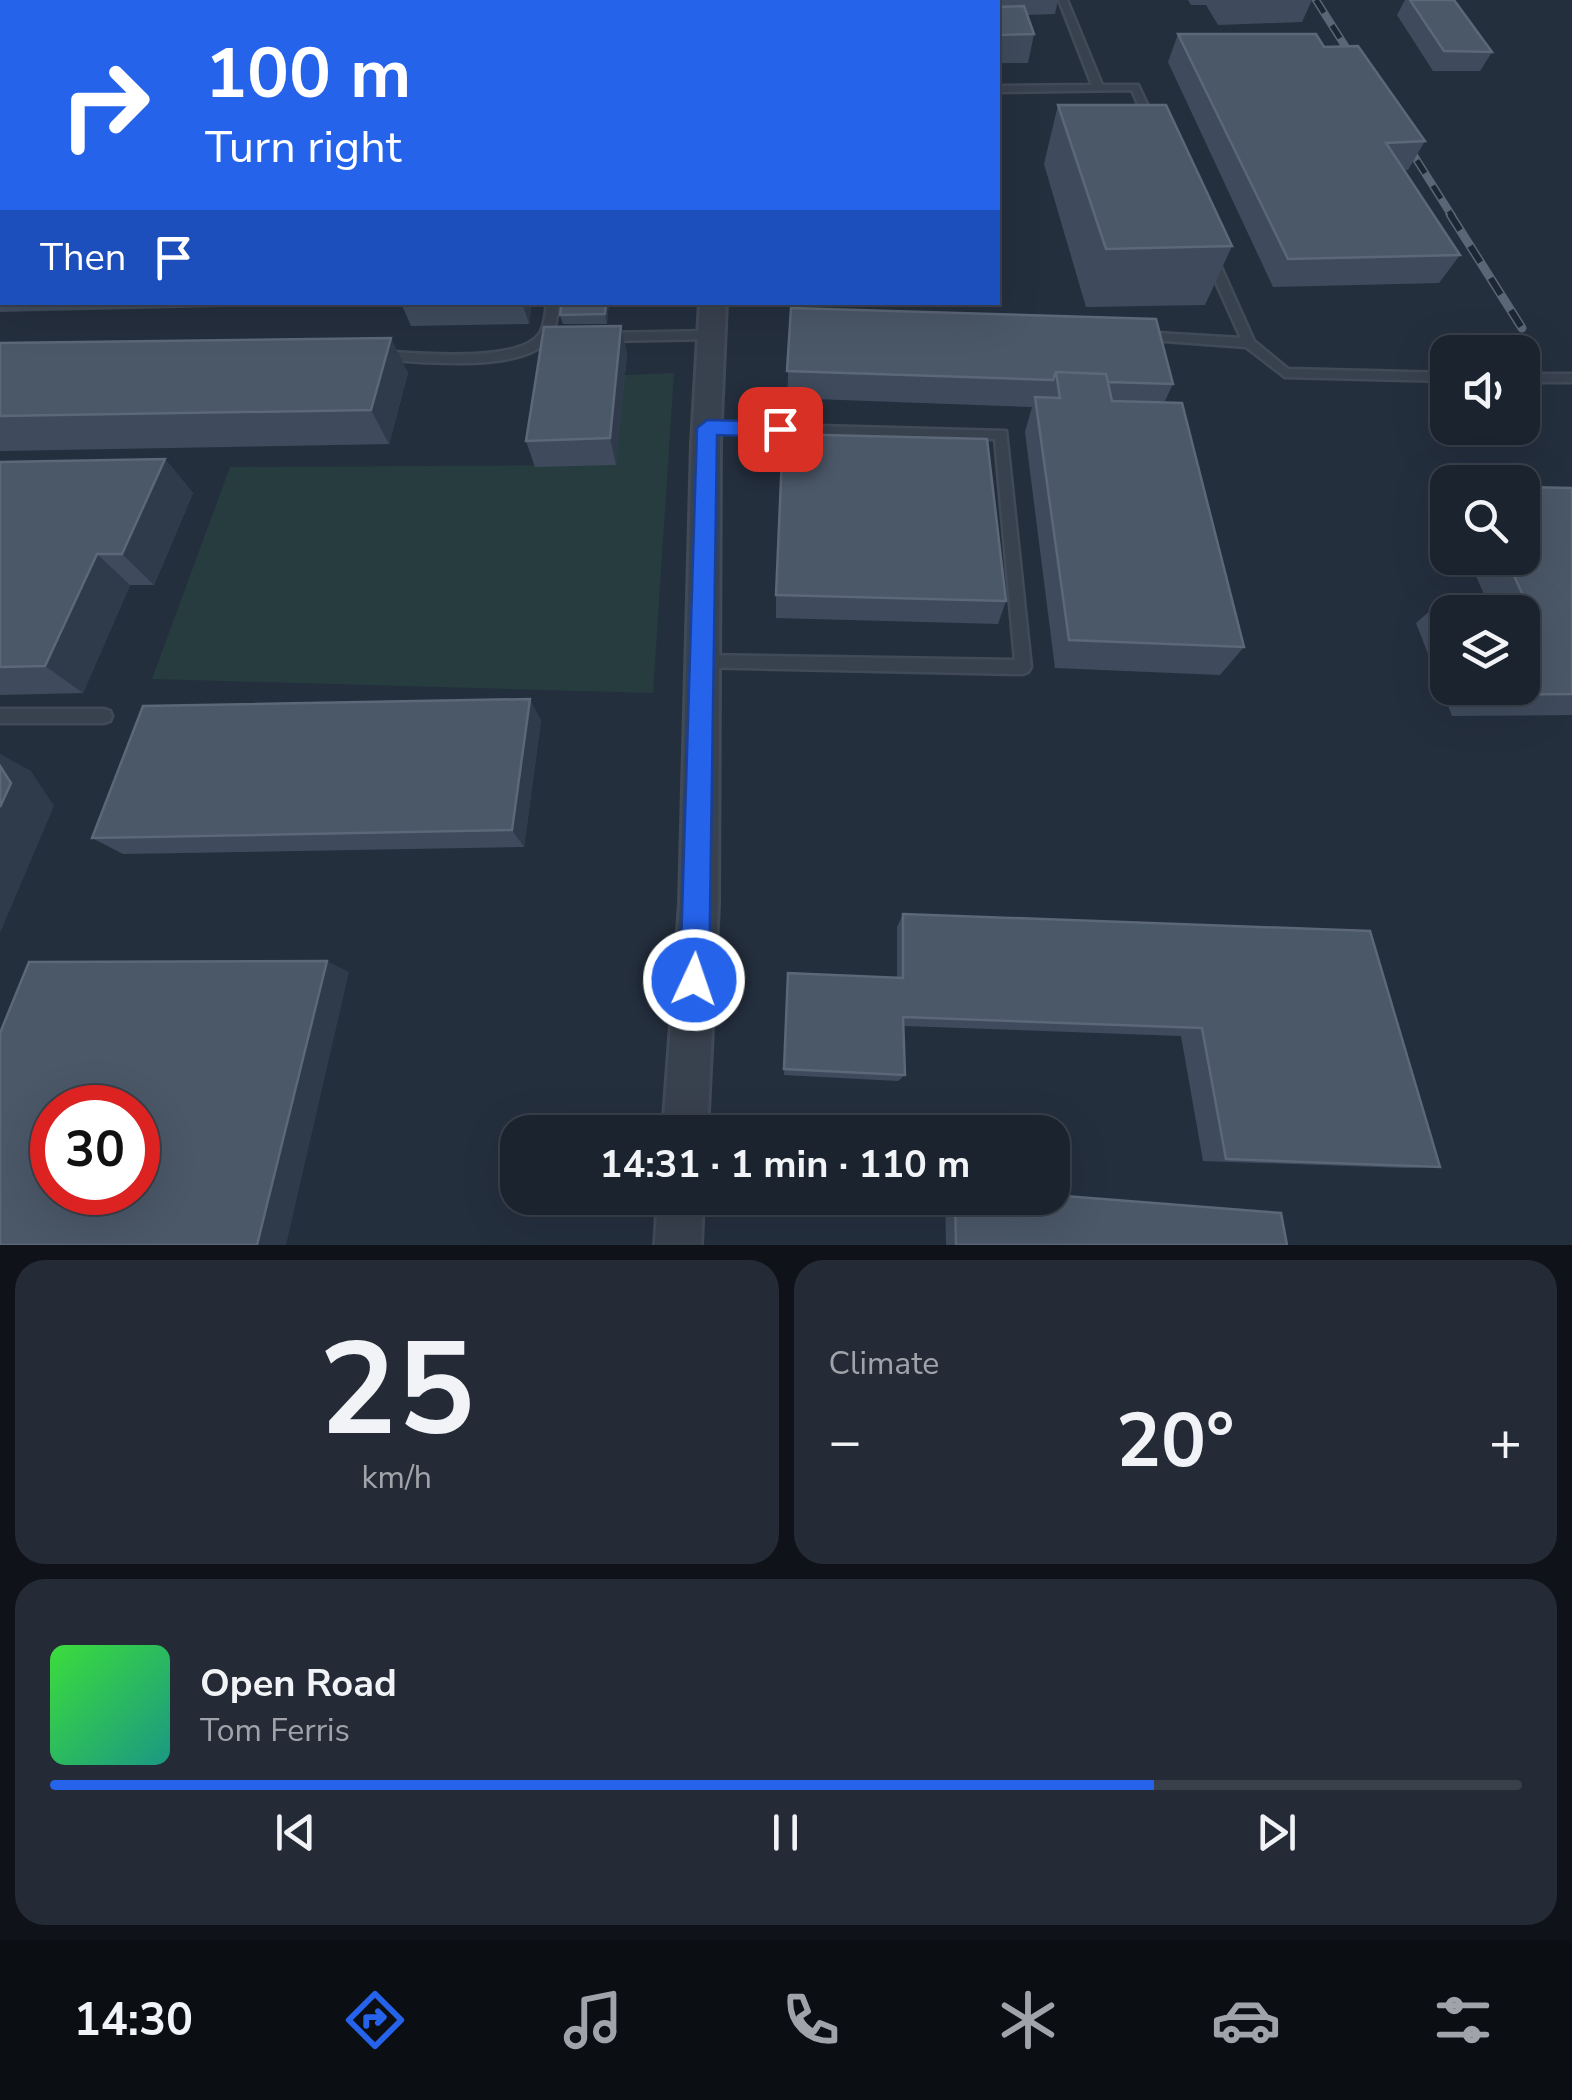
<!DOCTYPE html>
<html lang="en">
<head>
<meta charset="utf-8">
<style>
  body { margin:0; font-family:"Nunito Sans",sans-serif; background:#242b36; color:#f1f3f6; height:100vh; display:flex; flex-direction:column; font-size:38px; white-space:nowrap }
  * { box-sizing:border-box; margin:0 }
  p { font-size:32px; color:#a0a4aa }
  .icon { flex:none; width:55px; height:55px; fill:none; stroke:currentColor; stroke-width:2; stroke-linecap:round; stroke-linejoin:round }
  .map { position:relative; height:1245px; overflow:hidden }
  .details { display:flex; flex-direction:column; gap:15px; padding:15px; background:#0f1319; flex:1 }
  .details>* { flex:none }
  .banner { position:absolute; left:0px; top:0px; width:1000px; height:305px; box-shadow:0 10px 40px #0002,0 0 0 2px #39404a; background:#2563eb; color:#fff; overflow:hidden }
  .fabs { position:absolute; left:1430px; top:335px; display:grid; gap:20px }
  .fabs a { display:grid; place-items:center; width:110px; height:110px; border-radius:20px; background:#1b232e; box-shadow:0 10px 40px #0002,0 0 0 2px #39404a; font-size:50px }
  .speed { position:absolute; left:30px; top:1085px; display:flex; gap:20px; font-size:50px; font-weight:700; text-align:center }
  .speed>* { display:grid; place-content:center; width:130px; height:130px; border-radius:50%; background:#1b232e; box-shadow:0 10px 40px #0002,0 0 0 2px #39404a; line-height:1 }
  .speed .limit { border:15px solid #d22; background:#fff; color:#111 }
  .pin { position:absolute; display:grid; place-items:center; width:85px; height:85px; color:#fff; margin:-42px; border-radius:20px; box-shadow:0 5px 15px #0006 }
  .me { position:absolute; width:110px; margin:-55px; rotate:3deg; stroke-linejoin:round; filter:drop-shadow(0 0 8px #0008) }
  .turn { display:flex; align-items:center; gap:35px; height:210px; padding:0 40px; font-size:45px }
  .turn .icon { width:130px; height:130px; stroke-width:2.5 }
  .turn b { display:block; font-size:70px; line-height:85px }
  .then { display:flex; align-items:center; height:95px; padding:0 40px; background:#0003; gap:20px; font-size:38px }
  .big { font-size:75px; font-weight:700; line-height:1.1 }
  .details .card { flex:1; display:flex; flex-direction:column; justify-content:center; gap:15px; min-width:0; padding:0 35px; border-radius:30px; background:#242b36 }
  .details .dial { align-items:center; gap:0 }
  .dial b { font-size:130px; line-height:1 }
  .song { display:flex; align-items:center; gap:30px }
  .cover { width:120px; height:120px; border-radius:15px; background:linear-gradient(135deg,hsl(120 70% 55%),hsl(170 70% 35%)) }
  .played { height:10px; border-radius:5px; background:linear-gradient(90deg,#2563eb 75%,#39404a 75%) }
  .keys { display:flex; justify-content:space-around; direction:ltr }
  .heat { display:flex; justify-content:space-between; align-items:center; font-size:55px; direction:ltr }
  .details .tiles { flex:1; display:grid; gap:15px; grid-template-columns:1fr 1fr }
  .card:last-child { grid-column:span 2 }
  .trip { position:absolute; left:500px; top:1115px; width:570px; height:100px; border-radius:30px; background:#1b232e; box-shadow:0 10px 40px #0002,0 0 0 2px #39404a; font-weight:700; line-height:100px; text-align:center }
  .menu { display:flex; height:160px; justify-content:space-around; align-items:center; background:#0b0e12; color:#a0a4aa }
  .menu .icon { width:70px; height:70px }
  .menu .selected { color:#2563eb }
  .menu b { font-size:45px; color:#f1f3f6 }
  .map>svg:first-child { display:block }
  .green { fill:#263c3f }
  .lines { fill:none; stroke-linecap:round; stroke-linejoin:round }
  .service-casing { stroke:#414a57; stroke-width:5 }
  .minor-casing { stroke:#414a57; stroke-width:6 }
  .primary-casing { stroke:#414a57; stroke-width:55 }
  .service { fill:#38414e; fill-rule:evenodd }
  .minor { fill:#38414e; fill-rule:evenodd }
  .primary { stroke:#56606e; stroke-width:50 }
  .rail-far1-casing { stroke:#5a6575; stroke-width:8 }
  .rail-casing { stroke:#5a6575; stroke-width:9 }
  .rail-far1 { stroke:#1d2633; stroke-width:5; stroke-dasharray:15; stroke-linecap:butt }
  .rail { stroke:#1d2633; stroke-width:6; stroke-dasharray:19; stroke-linecap:butt }
  .wall { fill:#3f4b5c; fill-rule:evenodd }
  .shaded-wall { fill:#2f3b4b }
  .building { fill:#4b5868; stroke:#5c6777; stroke-width:2.5; fill-rule:evenodd }
  .route { fill:#2563eb; stroke:#184099; stroke-width:2.5 }
</style>
</head>
<body>
<div class="map">
<svg width="1572" height="1245" viewBox="0 0 1572 1245">
  <rect width="100%" height="100%" fill="#242f3e"/>
  <path class="green" d="M674 373 653 693 152 679 230 467 616 465 625 375Z"/>
  <g class="lines">
    <defs>
      <path id="service" d="M123 0H132L130 2H122Z
        M1059 0H1067L1102 85H1138L1156 123 1155 125 1146 123 1132 90 998 92V86L1092 85Z
        M1211 254 1217 258 1254 341 1288 369 1448 373V381L1285 377 1246 347 1137 339 1135 336 1141 332 1241 338 1205 258Z
        M547 302H559C557 316 556 329 548 340 522 373 417 362 379 359L373 355 379 351C413 353 520 364 540 333 545 325 546 312 547 302Z
        M712 331 718 335 712 339 606 341 600 337 606 333Z
        M1522 374H1572V382H1522Z
        M707 423 1006 431 1031 667 1028 672 1023 674 698 667 695 662 698 657 703 655 1015 660 995 439 707 433 700 428Z
        M0 709H104L110 711 112 716 110 721 104 723H0Z"/>
      <path id="minor" d="M700 302H726L720 443 718 904 707 1132H663L680 904 692 443Z
        M658 1198H703L701 1245H655Z"/>
      <path id="primary" d="M36 2 38 0
        M0 49 2 45"/>
    </defs>
    <use href="#service" class="service-casing"/>
    <use href="#minor" class="minor-casing"/>
    <use href="#primary" class="primary-casing"/>
    <use href="#service" class="service"/>
    <use href="#minor" class="minor"/>
    <use href="#primary" class="primary"/>
    <defs>
      <path id="rail-far1" d="M1316 0 1359 68
        M1401 135 1452 216"/>
      <path id="rail" d="M1450 214 1522 328"/>
    </defs>
    <use href="#rail-far1" class="rail-far1-casing"/>
    <use href="#rail" class="rail-casing"/>
    <use href="#rail-far1" class="rail-far1"/>
    <use href="#rail" class="rail"/>
  </g>
  <path class="wall" d="M170 0H664V2H172Z
    M982 0H1058L1055 14 1027 15 1034 34 1028 63H998V2H983Z
    M1188 0H1312L1302 22 1218 25 1206 5H1191Z
    M1405 0H1454L1492 52 1480 71H1433L1397 15Z
    M1178 34 1324 47 1425 141 1408 170H1404L1460 255 1439 283 1273 287 1168 62Z
    M1058 105 1232 246 1205 305 1086 307 1044 164Z
    M2 146V302H532L529 324 411 326 401 303 0 312V150Z
    M609 302 607 324H563L560 315Z
    M791 308 1173 384 1164 403 1244 647 1220 675 1055 668 1025 432 1032 407 787 398Z
    M621 326 627 354 616 465 535 467 526 441Z
    M0 343 408 373 389 444 0 451Z
    M165 459 193 493 154 585H130L83 693 0 695V462Z
    M1572 488V715L1452 716 1416 623 1442 600 1487 601 1468 558H1522ZM1448 612 1522 688H1448Z
    M776 595 1006 601 998 624 776 618Z
    M541 720 524 847 123 854 92 838Z
    M903 914 1370 931 1440 1167 1405 1168 1203 1161 1181 1036 904 1026 905 1075 898 1081 784 1075 788 973 897 978V927Z
    M945 1198H1052L1287 1245H946Z"/>
  <path class="shaded-wall" d="M522 302H532L529 324Z
    M606 302H609L607 324 605 314Z
    M621 326 627 354 616 465 610 438Z
    M391 338 408 373 389 444 371 410Z
    M165 459 193 493 154 585 122 554Z
    M97 554 130 585 83 693 45 666Z
    M530 699 541 720 524 847 512 830Z
    M0 754 31 771 54 806 0 933Z
    M327 961 349 972 286 1245H257Z"/>
  <path class="building" d="M179 0H455L454 2H177Z
    M1410 0H1454L1492 52 1444 51Z
    M1024 6 1034 34 998 35V7Z
    M1178 34H1316L1324 47 1358 46 1425 141 1386 143 1460 255 1288 259Z
    M1058 105H1166L1232 246 1106 249Z
    M2 146V283H0V150Z
    M562 302H606L605 314 560 315Z
    M791 308 1156 319 1173 384 1108 382 1106 374 1056 372 1053 380 787 371Z
    M621 326 610 438 526 441 544 327Z
    M391 338 371 410 0 416V343Z
    M1056 372 1106 374 1112 401 1182 403 1244 647 1069 640 1035 397 1060 398Z
    M783 434 987 439 1006 601 776 595Z
    M165 459 122 554H97L45 666 0 667V462Z
    M1522 487 1572 488V694L1481 695 1478 688H1522V612H1448V614L1442 600 1526 602 1506 558H1522Z
    M530 699 512 830 92 838 143 706Z
    M0 766 11 783 0 807Z
    M903 914 1370 931 1440 1167 1226 1159 1202 1028 903 1017 905 1075 784 1069 788 973 903 978Z
    M327 961 257 1245H0V1033L29 962ZM52 1108H138V1192H52Z
    M1052 1195 1281 1213 1287 1245H956L955 1198H1052Z"/>
  <path class="route" d="M707 420 780 422 790 429 780 437 717 435 709 980 704 990 694 994 685 990 680 980 697 428Z"/>
</svg>
<div class="fabs">
<a><svg class="icon" aria-label="sound" viewBox="0 0 24 24"><path d="M4 9h4l5-4v14l-5-4H4zM17 9q2 3 0 6"/></svg></a>
<a><svg class="icon" aria-label="search" viewBox="0 0 24 24"><circle cx="10" cy="10" r="6"/><path d="M15 15l6 6"/></svg></a>
<a><svg class="icon" aria-label="layers" viewBox="0 0 24 24"><path d="M12 4l9 5-9 5-9-5zM3 14l9 5 9-5"/></svg></a>
</div>
<div class="speed"><div class="limit">30</div></div>
<div class="pin" style="left:780px;top:429px;background:#d93025"><svg class="icon" aria-label="arrive" viewBox="0 0 24 24"><path d="M6 21V4h12l-3 4 3 4H6"/></svg></div>
<svg class="me" style="left:694px;top:980px" viewBox="-20 -20 40 40"><circle r="17" fill="#2563eb" stroke="#fff" stroke-width="3"/><path d="M0-11L8 9 0 5-8 9z" fill="#fff"/></svg>
<div class="trip">14:31 · 1 min · 110 m</div>
<div class="banner">
<div class="turn"><svg class="icon" aria-label="right" viewBox="0 0 24 24"><path d="M7 20v-9h11M14 6l5 5-5 5"/></svg><div><b>100 m</b>Turn right</div></div>
<div class="then">Then<svg class="icon" aria-label="arrive" viewBox="0 0 24 24"><path d="M6 21V4h12l-3 4 3 4H6"/></svg></div>
</div>
</div>
<section class="details">
<div class="tiles">
<div class="card dial"><b>25</b><p>km/h</p></div>
<div class="card"><p>Climate</p>
<div class="heat"><a>−</a><b class="big">20°</b><a>+</a></div>
</div>
<div class="card">
<div class="song"><i class="cover"></i><div><b>Open Road</b><p>Tom Ferris</p></div></div>
<div class="played"></div>
<div class="keys"><svg class="icon" aria-label="previous" viewBox="0 0 24 24"><path d="M18 5L8 12l10 7zM5 5v14"/></svg><svg class="icon" aria-label="pause" viewBox="0 0 24 24"><path d="M8 5v14M16 5v14"/></svg><svg class="icon" aria-label="next" viewBox="0 0 24 24"><path d="M6 5l10 7-10 7zM19 5v14"/></svg></div>
</div>
</div>
</section>
<nav class="menu">
<b>14:30</b>
<svg class="icon selected" aria-label="directions" viewBox="0 0 24 24"><path d="M12 3l9 9-9 9-9-9zM9 14v-3h6M13 9l2 2-2 2"/></svg>
<svg class="icon" aria-label="music" viewBox="0 0 24 24"><path d="M9 18V5l10-2v13"/><circle cx="6" cy="18" r="3"/><circle cx="16" cy="16" r="3"/></svg>
<svg class="icon" aria-label="phone" viewBox="0 0 24 24"><path d="M5 4h4l2 5-3 2q2 4 5 5l2-3 5 2v4C11 20 4 13 5 4z"/></svg>
<svg class="icon" aria-label="climate" viewBox="0 0 24 24"><path d="M12 3v18M4 7l16 10M4 17L20 7"/></svg>
<svg class="icon" aria-label="car" viewBox="0 0 24 24"><path d="M5 17H2v-5l4-1 3-4h7l3 4 3 1v5h-3M9 17h6M6 11h13"/><circle cx="7" cy="17" r="2"/><circle cx="17" cy="17" r="2"/></svg>
<svg class="icon" aria-label="filters" viewBox="0 0 24 24"><path d="M4 7h16M4 17h16"/><circle cx="9" cy="7" r="2"/><circle cx="15" cy="17" r="2"/></svg>
</nav>
</body>
</html>
